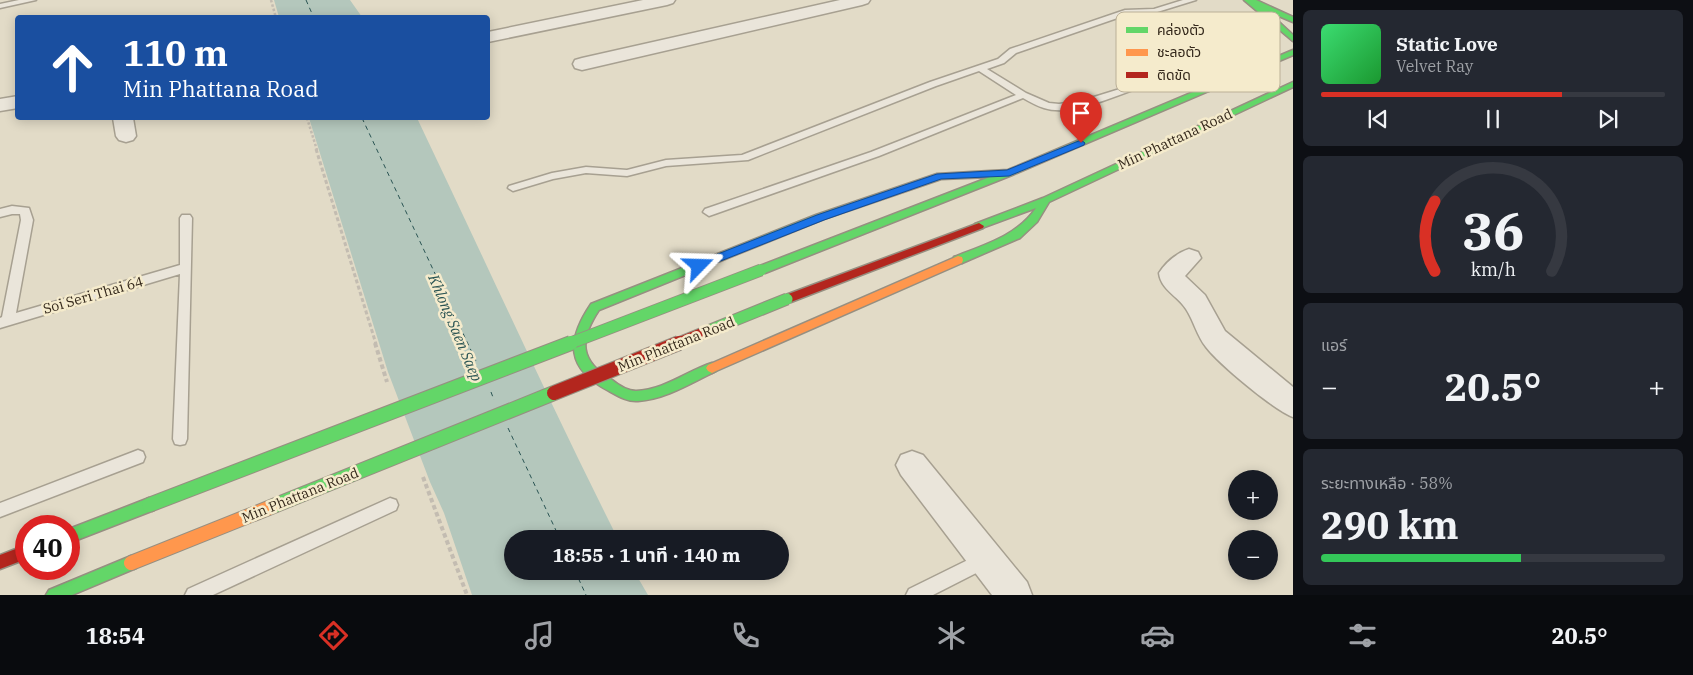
<!DOCTYPE html>
<html lang="th">
<head>
<meta charset="utf-8">
<style>
  body { margin:0; font-family:"IBM Plex Serif","Noto Sans Thai",serif; background:#242831; color:#f1f3f6; height:100vh; display:flex; flex-direction:column; font-size:19px; white-space:nowrap }
  * { box-sizing:border-box; margin:0 }
  p { font-size:16px; color:#9ea1a6 }
  .icon { flex:none; width:28px; height:28px; fill:none; stroke:currentColor; stroke-width:2; stroke-linecap:round; stroke-linejoin:round }
  .map { position:relative; flex:1; overflow:hidden }
  .drawer { display:flex; flex-direction:column; gap:10px; padding:10px; background:#0d0f14; width:400px }
  .drawer>* { flex:none }
  .guide { position:absolute; left:15px; top:15px; width:475px; height:105px; border-radius:5px; box-shadow:0 2px 12px #0003; background:#1a4fa0; color:#fff; overflow:hidden }
  .controls { position:absolute; left:1228px; top:470px; display:grid; gap:10px }
  .controls a { display:grid; place-items:center; width:50px; height:50px; border-radius:50%; background:#171b24; box-shadow:0 2px 12px #0003; font-size:25px }
  .speed { position:absolute; left:15px; top:515px; display:flex; gap:10px; font-size:25px; font-weight:700; text-align:center }
  .speed>* { display:grid; place-content:center; width:65px; height:65px; border-radius:50%; background:#171b24; box-shadow:0 2px 12px #0003; line-height:1 }
  .speed .limit { border:8px solid #d22; background:#fff; color:#111 }
  .pin { position:absolute; display:grid; place-items:center; width:42px; height:42px; color:#fff; margin:-51px -21px; border-radius:50% 50% 50% 0; rotate:-45deg; box-shadow:0 0 5px #0007 }
  .pin .icon { rotate:45deg }
  .me { position:absolute; width:55px; margin:-28px; rotate:68deg; stroke-linejoin:round; filter:drop-shadow(0 0 4px #0008) }
  .turn { display:flex; align-items:center; gap:18px; height:105px; padding:0 25px; font-size:22px }
  .turn .icon { width:65px; height:65px; stroke-width:2.5 }
  .turn b { display:block; font-size:35px; line-height:42px }
  .big { font-size:38px; font-weight:700; line-height:1.1 }
  .drawer .card { flex:1; display:flex; flex-direction:column; justify-content:center; gap:8px; min-width:0; padding:0 18px; border-radius:8px; background:#242831 }
  .drawer .dial { align-items:center; gap:0 }
  .dial svg { height:130px; overflow:visible; fill:none; stroke:#363941; stroke-width:7; stroke-linecap:round; text-anchor:middle }
  .dial text { fill:#f1f3f6; stroke:none }
  .song { display:flex; align-items:center; gap:15px }
  .cover { width:60px; height:60px; border-radius:8px; background:linear-gradient(135deg,hsl(140 70% 55%),hsl(130 70% 35%)) }
  .played { height:5px; border-radius:2px; background:linear-gradient(90deg,#d93025 70%,#363941 70%) }
  .keys { display:flex; justify-content:space-around; direction:ltr }
  .heat { display:flex; justify-content:space-between; align-items:center; font-size:28px; direction:ltr }
  .charge { height:8px; border-radius:4px; background:linear-gradient(90deg,#34c759 58%,#363941 0) }
  .trip { position:absolute; left:504px; top:530px; width:285px; height:50px; border-radius:25px; background:#171b24; box-shadow:0 2px 12px #0003; font-weight:700; line-height:50px; text-align:center }
  .tabs { display:flex; height:80px; justify-content:space-around; align-items:center; background:#090b0e; color:#9ea1a6 }
  .tabs .icon { width:35px; height:35px }
  .tabs .on { color:#d93025 }
  .tabs b { font-size:22px; color:#f1f3f6 }
  main { display:flex; flex:1; min-height:0 }
  .map>svg:first-child { display:block }
  .water { fill:#b4c7bc }
  .lines { fill:none; stroke-linecap:round; stroke-linejoin:round }
  .ferry { stroke:#2a5453; stroke-width:1; stroke-dasharray:4.5 4; stroke-linecap:butt }
  .lane-casing { stroke:#a7a091; stroke-width:3 }
  .street-casing { stroke:#a7a091; stroke-width:3 }
  .fast-casing { stroke:#968f81; stroke-width:3 }
  .slow-casing { stroke:#968f81; stroke-width:3 }
  .jam-casing { stroke:#968f81; stroke-width:3 }
  .path-far2 { stroke:#c3bcb1; stroke-width:2.5; stroke-dasharray:2.5 2; stroke-linecap:butt }
  .path-far1 { stroke:#c3bcb1; stroke-width:3; stroke-dasharray:4 2.5; stroke-linecap:butt }
  .path { stroke:#c3bcb1; stroke-width:4; stroke-dasharray:4.5 3; stroke-linecap:butt }
  .lane { fill:#eae5da; fill-rule:evenodd }
  .street { fill:#eae5da; fill-rule:evenodd }
  .fast { fill:#63d668; fill-rule:evenodd }
  .slow { fill:#ff974d; fill-rule:evenodd }
  .jam { fill:#b3261e; fill-rule:evenodd }
  .fast-bridge-far1-casing { stroke:#968f81; stroke-width:13; stroke-linecap:butt }
  .fast-bridge-casing { stroke:#968f81; stroke-width:16; stroke-linecap:butt }
  .slow-bridge-casing { stroke:#968f81; stroke-width:16; stroke-linecap:butt }
  .jam-bridge-far1-casing { stroke:#968f81; stroke-width:13; stroke-linecap:butt }
  .jam-bridge-casing { stroke:#968f81; stroke-width:16; stroke-linecap:butt }
  .fast-bridge-far1 { stroke:#63d668; stroke-width:11 }
  .fast-bridge { stroke:#63d668; stroke-width:14 }
  .slow-bridge { stroke:#ff974d; stroke-width:14 }
  .jam-bridge-far1 { stroke:#b3261e; stroke-width:11 }
  .jam-bridge { stroke:#b3261e; stroke-width:14 }
  .route { fill:#1a73e8; stroke:#114b97 }
  .labels { text-anchor:middle; stroke-width:5; stroke-linejoin:round; paint-order:stroke }
  .street-label { font-size:14px; fill:#34281b; stroke:#f5ebcc }
  .water-label { font-size:15px; font-style:italic; fill:#2a5453; stroke:#f5ebcc }
  .key { fill:#f5ebcc; stroke:#bbb097; stroke-width:1 }
  .key-label { font-size:14px; fill:#34281b }
</style>
</head>
<body>
<main>
<div class="map">
<svg width="1293" height="595" viewBox="0 0 1293 595">
  <rect width="100%" height="100%" fill="#e2dbc7"/>
  <path class="water" d="M274 0H350L362 17H279Z
    M309 118H417C484 258 548 400 618 539H512V571H634L648 595H472L444 513 430 482 388 372Z"/>
  <g class="lines">
    <path class="ferry" d="M306 0 314 18
      M362 118 476 361
      M491 392 494 400
      M508 428 560 539
      M575 571 586 595"/>
    <defs>
      <path id="lane" d="M19 0H36L0 8V4Z
        M1183 0H1196L1154 13 1129 14 1016 53 1004 63 987 69 1026 93 1049 103 1059 104 1081 101 1165 75 1188 78 1209 87V91C1196 93 1181 79 1165 81 1130 86 1078 119 1044 108 1037 106 1030 102 1023 98L879 156 709 216 703 212 705 209 871 152 1016 95 979 71 936 86 748 160 666 166 627 176 586 173 553 179 513 191 508 188 509 186 552 173 586 167 627 170 666 160 742 155 930 82 998 59 1010 49 1125 10 1154 9Z
        M12 206 29 208 33 220 16 313 180 265V218L182 215H190L192 218 187 439 185 444 180 445 175 444 173 439 180 274 0 328V318L2 317 21 220 20 214H12L0 217V209Z
        M138 450 143 452 145 457 143 462 0 517V503Z
        M390 498 396 500 398 505 396 510 213 595H185L188 589Z
        M984 552 990 554 992 560 990 566 933 595H906L909 589Z"/>
      <path id="street" d="M643 0H675L673 3 667 5 488 42V32Z
        M840 0H870L868 3 862 5 582 70 575 68 573 64 575 60 582 58Z
        M18 96V108L0 111V99Z
        M113 118H133L136 136 133 140 126 142 119 140 116 136Z
        M1189 249 1198 252 1201 258 1185 276 1205 295 1225 331 1293 387V417C1274 410 1219 364 1206 347 1197 336 1194 321 1186 309 1178 296 1161 290 1159 273 1166 262 1177 253 1189 249Z
        M912 451 923 455 1027 582 1032 595H992L901 475 896 465 901 455Z"/>
      <path id="fast" d="M1244 0H1256L1293 17V22L1267 11 1293 35V41Z
        M1293 50V55L1012 175 765 273H757L756 270 757 267 990 177 941 179 824 219 599 310C579 340 579 361 612 380 618 385 628 391 636 391 664 390 687 371 712 363L716 365 718 368 716 371C691 383 666 399 638 401 628 402 618 396 609 391 566 369 566 341 591 304L816 215 937 174 1008 170Z
        M1293 82V87L1049 202 1037 222 1020 238 962 263H954L953 260 954 257C984 245 1017 236 1036 208L979 229 974 226 975 224 1043 198Z
        M149 498 154 500 156 505 154 510 69 543V529Z
        M131 556 136 558 138 563 136 568 72 595H46L49 590Z"/>
      <path id="slow" d="M958 256 962 257 963 260 962 263 716 371 712 373 708 371 706 368 708 365Z"/>
      <path id="jam" d="M979 223 984 226 983 228 791 302 787 303 781 299 783 296Z
        M26 545V559L0 569V555Z"/>
    </defs>
    <use href="#lane" class="lane-casing"/>
    <use href="#street" class="street-casing"/>
    <use href="#fast" class="fast-casing"/>
    <use href="#slow" class="slow-casing"/>
    <use href="#jam" class="jam-casing"/>
    <path class="path-far2" d="M271 0 276 18
      M307 118 317 150"/>
    <path class="path-far1" d="M316 149 376 344"/>
    <path class="path" d="M375 343 387 382
      M423 477 467 595"/>
    <use href="#lane" class="lane"/>
    <use href="#street" class="street"/>
    <use href="#fast" class="fast"/>
    <use href="#slow" class="slow"/>
    <use href="#jam" class="jam"/>
    <defs>
      <path id="fast-bridge-far1" d="M708 331 787 299
        M568 344 761 270"/>
      <path id="fast-bridge" d="M149 505 571 343
        M271 507 554 393"/>
      <path id="slow-bridge" d="M131 563 271 507"/>
      <path id="jam-bridge-far1" d="M676 344 708 331"/>
      <path id="jam-bridge" d="M554 393 679 343"/>
    </defs>
    <use href="#fast-bridge-far1" class="fast-bridge-far1-casing"/>
    <use href="#fast-bridge" class="fast-bridge-casing"/>
    <use href="#slow-bridge" class="slow-bridge-casing"/>
    <use href="#jam-bridge-far1" class="jam-bridge-far1-casing"/>
    <use href="#jam-bridge" class="jam-bridge-casing"/>
    <use href="#fast-bridge-far1" class="fast-bridge-far1"/>
    <use href="#fast-bridge" class="fast-bridge"/>
    <use href="#slow-bridge" class="slow-bridge"/>
    <use href="#jam-bridge-far1" class="jam-bridge-far1"/>
    <use href="#jam-bridge" class="jam-bridge"/>
  </g>
  <path class="route" d="M1081 140 1085 143 1084 145 1009 176 941 179 824 220 703 268 699 270 694 266 695 263 817 215 937 174 1007 170Z"/>
  <g class="labels">
    <g class="street-label">
      <text transform="translate(1175 139) rotate(-25)" y="5">Min Phattana Road</text>
      <text transform="translate(93 295) rotate(-16)" y="5">Soi Seri Thai 64</text>
      <text transform="translate(676 344) rotate(-22)" y="5">Min Phattana Road</text>
      <text transform="translate(300 495) rotate(-22)" y="5">Min Phattana Road</text>
    </g>
    <g class="water-label">
      <text transform="translate(455 328) rotate(67)" y="5">Khlong Saen Saep</text>
    </g>
  </g>
  <rect x="1116" y="12" width="164" height="80" rx="8" class="key"/>
  <rect x="1126" y="27" width="22" height="6" fill="#63d668"/>
  <rect x="1126" y="49" width="22" height="7" fill="#ff974d"/>
  <rect x="1126" y="72" width="22" height="6" fill="#b3261e"/>
  <g class="key-label">
    <text x="1157" y="35">คล่องตัว</text>
    <text x="1157" y="57">ชะลอตัว</text>
    <text x="1157" y="80">ติดขัด</text>
  </g>
</svg>
<div class="controls">
<a>+</a>
<a>−</a>
</div>
<div class="speed"><div class="limit">40</div></div>
<div class="pin" style="left:1081px;top:143px;background:#d93025"><svg class="icon" aria-label="arrive" viewBox="0 0 24 24"><path d="M6 21V4h12l-3 4 3 4H6"/></svg></div>
<svg class="me" style="left:699px;top:266px" viewBox="-20 -20 40 40"><path d="M0-17L14 15 0 8-14 15z" fill="#1a73e8" stroke="#fff" stroke-width="4"/></svg>
<div class="trip">18:55 · 1 นาที · 140 m</div>
<div class="guide">
<div class="turn"><svg class="icon" aria-label="ahead" viewBox="0 0 24 24"><path d="M12 20V5M6 11l6-6 6 6"/></svg><div><b>110 m</b>Min Phattana Road</div></div>
</div>
</div>
<section class="drawer">
<div class="card">
<div class="song"><i class="cover"></i><div><b>Static Love</b><p>Velvet Ray</p></div></div>
<div class="played"></div>
<div class="keys"><svg class="icon" aria-label="previous" viewBox="0 0 24 24"><path d="M18 5L8 12l10 7zM5 5v14"/></svg><svg class="icon" aria-label="pause" viewBox="0 0 24 24"><path d="M8 5v14M16 5v14"/></svg><svg class="icon" aria-label="next" viewBox="0 0 24 24"><path d="M6 5l10 7-10 7zM19 5v14"/></svg></div>
</div>
<div class="card dial"><svg viewBox="0 0 100 80">
<path d="M14 69A42 42 0 1 1 86 69"/>
<path d="M14 69A42 42 0 0 1 14 26" stroke="#d93025"/>
<text x="50" y="56" font-size="32" font-weight="700">36</text>
<text x="50" y="72" font-size="11">km/h</text>
</svg></div>
<div class="card"><p>แอร์</p>
<div class="heat"><a>−</a><b class="big">20.5°</b><a>+</a></div>
</div>
<div class="card"><p>ระยะทางเหลือ · 58%</p><b class="big">290 km</b><div class="charge"></div></div>
</section>
</main>
<nav class="tabs">
<b>18:54</b>
<svg class="icon on" aria-label="directions" viewBox="0 0 24 24"><path d="M12 3l9 9-9 9-9-9zM9 14v-3h6M13 9l2 2-2 2"/></svg>
<svg class="icon" aria-label="music" viewBox="0 0 24 24"><path d="M9 18V5l10-2v13"/><circle cx="6" cy="18" r="3"/><circle cx="16" cy="16" r="3"/></svg>
<svg class="icon" aria-label="phone" viewBox="0 0 24 24"><path d="M5 4h4l2 5-3 2q2 4 5 5l2-3 5 2v4C11 20 4 13 5 4z"/></svg>
<svg class="icon" aria-label="climate" viewBox="0 0 24 24"><path d="M12 3v18M4 7l16 10M4 17L20 7"/></svg>
<svg class="icon" aria-label="car" viewBox="0 0 24 24"><path d="M5 17H2v-5l4-1 3-4h7l3 4 3 1v5h-3M9 17h6M6 11h13"/><circle cx="7" cy="17" r="2"/><circle cx="17" cy="17" r="2"/></svg>
<svg class="icon" aria-label="filters" viewBox="0 0 24 24"><path d="M4 7h16M4 17h16"/><circle cx="9" cy="7" r="2"/><circle cx="15" cy="17" r="2"/></svg>
<b>20.5°</b>
</nav>
</body>
</html>
